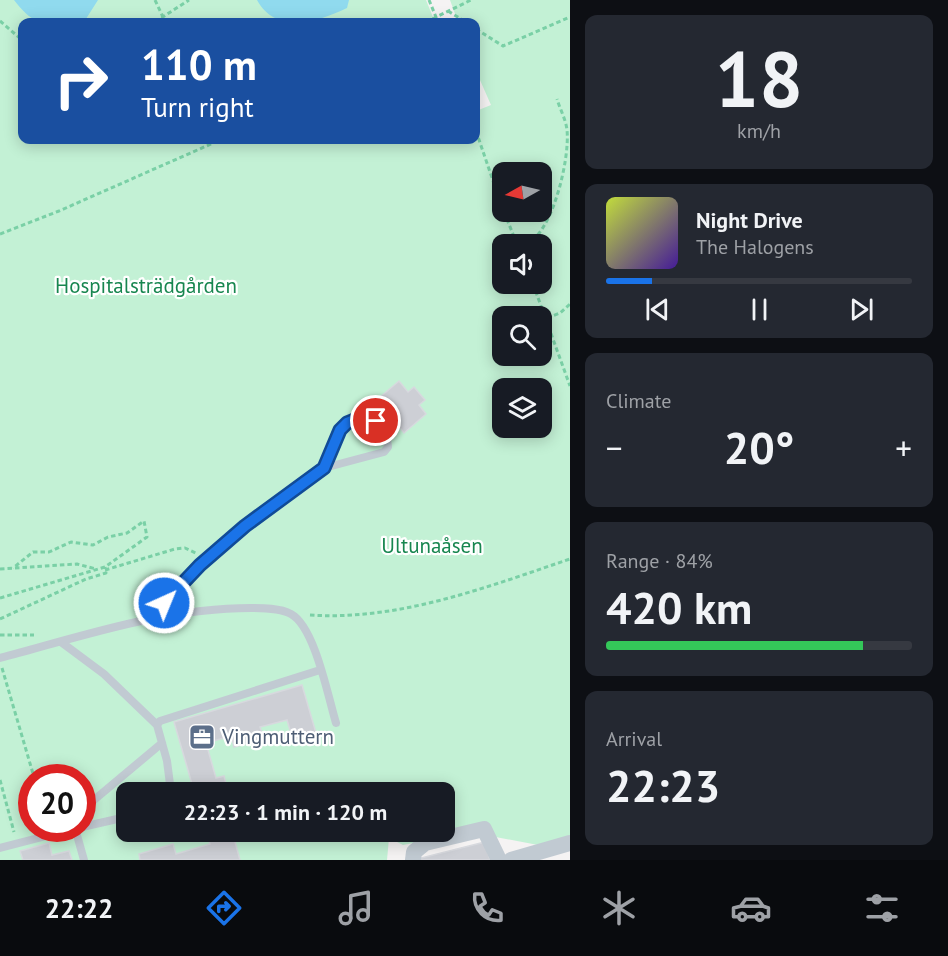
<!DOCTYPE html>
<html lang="en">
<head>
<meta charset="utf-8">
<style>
  body { margin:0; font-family:"PT Sans",sans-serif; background:#242831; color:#f1f3f6; height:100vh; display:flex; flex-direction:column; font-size:22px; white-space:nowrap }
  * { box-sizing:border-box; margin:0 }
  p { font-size:20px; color:#9ea1a6 }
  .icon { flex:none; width:33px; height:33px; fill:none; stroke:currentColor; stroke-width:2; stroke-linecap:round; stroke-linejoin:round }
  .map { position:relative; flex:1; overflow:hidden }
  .side { display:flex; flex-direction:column; gap:15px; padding:15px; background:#0d0f14; width:378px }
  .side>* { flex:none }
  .guide { position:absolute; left:18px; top:18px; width:462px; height:126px; border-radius:12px; box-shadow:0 3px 15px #0003; background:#1a4fa0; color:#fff; overflow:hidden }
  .needle { width:39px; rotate:262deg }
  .controls { position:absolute; left:492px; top:162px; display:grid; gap:12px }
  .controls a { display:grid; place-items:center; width:60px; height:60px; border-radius:12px; background:#171b24; box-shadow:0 3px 15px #0003; font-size:30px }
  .speed { position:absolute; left:18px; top:764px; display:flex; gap:12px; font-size:30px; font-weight:700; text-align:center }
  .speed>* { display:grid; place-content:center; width:78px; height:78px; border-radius:50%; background:#171b24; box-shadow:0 3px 15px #0003; line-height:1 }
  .speed .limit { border:9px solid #d22; background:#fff; color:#111 }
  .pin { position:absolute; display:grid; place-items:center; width:51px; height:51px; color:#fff; margin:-26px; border:3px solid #fff; border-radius:50%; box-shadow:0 2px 6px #0007 }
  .me { position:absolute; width:66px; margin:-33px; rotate:44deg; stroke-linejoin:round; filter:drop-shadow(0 0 4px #0008) }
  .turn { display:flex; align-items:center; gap:21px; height:126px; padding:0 24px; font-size:27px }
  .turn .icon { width:78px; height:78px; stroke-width:2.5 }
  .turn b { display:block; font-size:42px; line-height:51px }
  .big { font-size:45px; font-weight:600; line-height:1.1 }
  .side .widget { flex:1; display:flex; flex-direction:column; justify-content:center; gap:9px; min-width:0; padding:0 21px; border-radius:12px; background:#242831 }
  .side .dial { align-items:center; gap:0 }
  .dial b { font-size:78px; line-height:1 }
  .song { display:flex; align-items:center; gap:18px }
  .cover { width:72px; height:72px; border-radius:9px; background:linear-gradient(135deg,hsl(70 70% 55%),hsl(260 70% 35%)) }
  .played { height:6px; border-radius:3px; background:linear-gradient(90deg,#1a73e8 15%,#363941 15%) }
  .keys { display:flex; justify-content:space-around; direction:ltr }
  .heat { display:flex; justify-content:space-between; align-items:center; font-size:33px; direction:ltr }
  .charge { height:9px; border-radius:4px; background:linear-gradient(90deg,#34c759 84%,#363941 0) }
  .trip { position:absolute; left:116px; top:782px; width:339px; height:60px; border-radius:12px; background:#171b24; box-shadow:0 3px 15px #0003; font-weight:600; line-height:60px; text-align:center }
  .menu { display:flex; height:96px; justify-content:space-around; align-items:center; background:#090b0e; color:#9ea1a6 }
  .menu .icon { width:42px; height:42px }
  .menu .current { color:#1a73e8 }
  .menu b { font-size:27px; color:#f1f3f6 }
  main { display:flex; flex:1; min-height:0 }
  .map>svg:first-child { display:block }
  .green { fill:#c3f1d5; fill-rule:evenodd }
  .water { fill:#90daee }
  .building { fill:#cdcfd5; stroke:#d7d9de; stroke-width:1.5 }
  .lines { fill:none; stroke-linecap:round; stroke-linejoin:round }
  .path { stroke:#7ad0a6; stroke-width:3; stroke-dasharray:4.5 3; stroke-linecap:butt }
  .lane { stroke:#c1cad2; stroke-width:8 }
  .street { stroke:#c1cad2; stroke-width:16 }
  .route-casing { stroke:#114b97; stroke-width:15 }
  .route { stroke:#1a73e8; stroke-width:10 }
  .labels { text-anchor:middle; stroke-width:4.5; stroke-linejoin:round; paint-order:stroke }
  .park-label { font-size:21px; fill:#17864f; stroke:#fff }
  .service-label { font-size:21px; fill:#4e5e75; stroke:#fff; text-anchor:start }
</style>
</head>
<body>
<main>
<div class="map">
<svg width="570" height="860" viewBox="0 0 570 860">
  <rect width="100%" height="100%" fill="#f5f3f3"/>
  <path class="green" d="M0 0H426L435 22H22V140H476V111L491 105 476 71V22H458L450 0H570V837L538 845 469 832 403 845 389 838 387 860H0ZM502 172H542V212H502ZM502 244H542V284H502ZM502 316H542V356H502ZM502 388H542V428H502ZM32 777H82V828H32ZM126 792H444V831H126Z"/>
  <path class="water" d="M14 0H98L84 22C47 23 38 31 14 0Z
    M257 0H349L347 8C318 22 276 35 257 0Z"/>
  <path class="building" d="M399 381 408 392 414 387 425 400 419 405 426 414 404 433 395 421 392 424 381 411 386 407 379 398Z
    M302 685 316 733 293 740 287 720 260 727 264 739 234 747 231 736 206 743 216 778 224 776 228 792H183L181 787 192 784 174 722Z
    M206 831H232L240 860H140L139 854 173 844 176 854 210 844Z
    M485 842 490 860H417V859Z
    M49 843 52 855 69 851 72 860H23L20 851Z"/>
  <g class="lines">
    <path class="path" d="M155 0 163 17
      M429 0 438 22
      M448 11 466 22
      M0 21 22 40
      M155 22 189 0
      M426 22 471 0
      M476 29 503 46 570 17
      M476 131 502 207
      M504 212 517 244
      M0 234 59 211 220 140
      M526 244C553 233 570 158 567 130 566 120 560 109 557 99
      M533 284 570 386
      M547 318 560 313 570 304
      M0 569 77 564 96 569
      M105 570 175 549 185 548 198 554
      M0 598 105 567 147 537 144 521 127 533 108 537 93 545 71 542 49 552H33L13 568
      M310 615C399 621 487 587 570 559
      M0 619 86 579 106 573 105 567
      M0 635H34
      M2 668 34 777
      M0 780 14 832"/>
    <path class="lane" d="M151 617 200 565 245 526 324 468 384 452 388 447 386 431C357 389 332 443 324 468
      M61 642 104 674 157 725
      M0 658C83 636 164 608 251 608 263 608 280 608 291 614 315 627 328 697 336 723
      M171 792 167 761 157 725 160 721 320 670
      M82 810 162 743
      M82 827 126 817
      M75 828 84 860
      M0 848 77 828"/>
    <path class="street" d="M413 860 414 852 425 843 484 829 499 860
      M511 860 570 843"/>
  </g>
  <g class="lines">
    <defs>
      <path id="route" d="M164 603 200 565 245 526 324 468 340 430 347 423 362 417 376 421"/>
    </defs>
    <use href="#route" class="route-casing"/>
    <use href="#route" class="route"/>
  </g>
  <defs>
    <symbol id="office-square" viewBox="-11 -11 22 22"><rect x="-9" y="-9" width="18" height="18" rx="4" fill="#5c6f8a" stroke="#fff"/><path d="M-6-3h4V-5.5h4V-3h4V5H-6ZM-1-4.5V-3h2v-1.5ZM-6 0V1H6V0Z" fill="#fff"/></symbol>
  </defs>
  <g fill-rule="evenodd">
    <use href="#office-square" x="187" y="722" width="30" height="30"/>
  </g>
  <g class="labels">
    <g class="park-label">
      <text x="146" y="293">Hospitalsträdgården</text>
      <text x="432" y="553">Ultunaåsen</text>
    </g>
    <g class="service-label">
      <text x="222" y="744">Vingmuttern</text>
    </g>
  </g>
</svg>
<div class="controls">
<a><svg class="needle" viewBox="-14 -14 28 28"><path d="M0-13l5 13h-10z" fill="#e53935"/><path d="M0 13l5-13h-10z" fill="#9ea1a6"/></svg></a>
<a><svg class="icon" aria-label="sound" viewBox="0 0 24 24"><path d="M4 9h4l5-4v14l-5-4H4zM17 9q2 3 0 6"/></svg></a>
<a><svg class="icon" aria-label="search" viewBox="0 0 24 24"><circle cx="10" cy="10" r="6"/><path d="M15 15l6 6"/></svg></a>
<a><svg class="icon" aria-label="layers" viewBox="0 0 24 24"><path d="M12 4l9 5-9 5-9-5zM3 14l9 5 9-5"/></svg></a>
</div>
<div class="speed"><div class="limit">20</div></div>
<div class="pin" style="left:376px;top:421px;background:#d93025"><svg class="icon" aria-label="arrive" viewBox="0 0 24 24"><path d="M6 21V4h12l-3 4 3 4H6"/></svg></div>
<svg class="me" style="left:164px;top:603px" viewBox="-20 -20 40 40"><circle r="17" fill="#1a73e8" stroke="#fff" stroke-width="3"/><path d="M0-11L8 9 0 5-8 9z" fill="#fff"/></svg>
<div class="trip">22:23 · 1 min · 120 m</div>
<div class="guide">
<div class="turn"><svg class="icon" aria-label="right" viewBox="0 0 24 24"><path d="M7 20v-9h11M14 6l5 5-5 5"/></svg><div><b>110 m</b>Turn right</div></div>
</div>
</div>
<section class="side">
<div class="widget dial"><b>18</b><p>km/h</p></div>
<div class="widget">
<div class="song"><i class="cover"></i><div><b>Night Drive</b><p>The Halogens</p></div></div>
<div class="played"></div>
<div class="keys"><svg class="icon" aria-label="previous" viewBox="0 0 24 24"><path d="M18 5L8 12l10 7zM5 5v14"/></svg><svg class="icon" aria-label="pause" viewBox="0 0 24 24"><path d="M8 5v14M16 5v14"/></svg><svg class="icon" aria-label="next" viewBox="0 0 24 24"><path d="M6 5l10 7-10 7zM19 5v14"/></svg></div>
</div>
<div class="widget"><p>Climate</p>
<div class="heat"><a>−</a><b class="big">20°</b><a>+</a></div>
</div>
<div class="widget"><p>Range · 84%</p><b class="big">420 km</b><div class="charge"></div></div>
<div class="widget"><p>Arrival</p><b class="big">22:23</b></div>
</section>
</main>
<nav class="menu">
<b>22:22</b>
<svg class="icon current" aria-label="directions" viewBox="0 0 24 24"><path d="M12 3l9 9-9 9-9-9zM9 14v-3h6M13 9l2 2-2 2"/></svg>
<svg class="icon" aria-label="music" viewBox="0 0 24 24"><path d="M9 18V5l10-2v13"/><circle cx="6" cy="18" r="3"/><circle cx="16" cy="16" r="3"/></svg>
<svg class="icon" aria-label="phone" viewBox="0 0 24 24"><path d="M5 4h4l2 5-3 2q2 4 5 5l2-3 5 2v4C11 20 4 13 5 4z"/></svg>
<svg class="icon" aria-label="climate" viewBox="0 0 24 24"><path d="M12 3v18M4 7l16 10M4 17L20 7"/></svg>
<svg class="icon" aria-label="car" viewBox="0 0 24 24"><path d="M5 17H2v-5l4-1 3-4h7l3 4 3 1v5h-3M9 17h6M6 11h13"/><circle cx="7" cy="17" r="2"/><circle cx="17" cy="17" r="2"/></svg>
<svg class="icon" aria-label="filters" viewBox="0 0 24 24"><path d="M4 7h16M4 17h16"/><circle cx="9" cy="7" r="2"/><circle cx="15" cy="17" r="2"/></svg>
</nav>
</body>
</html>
